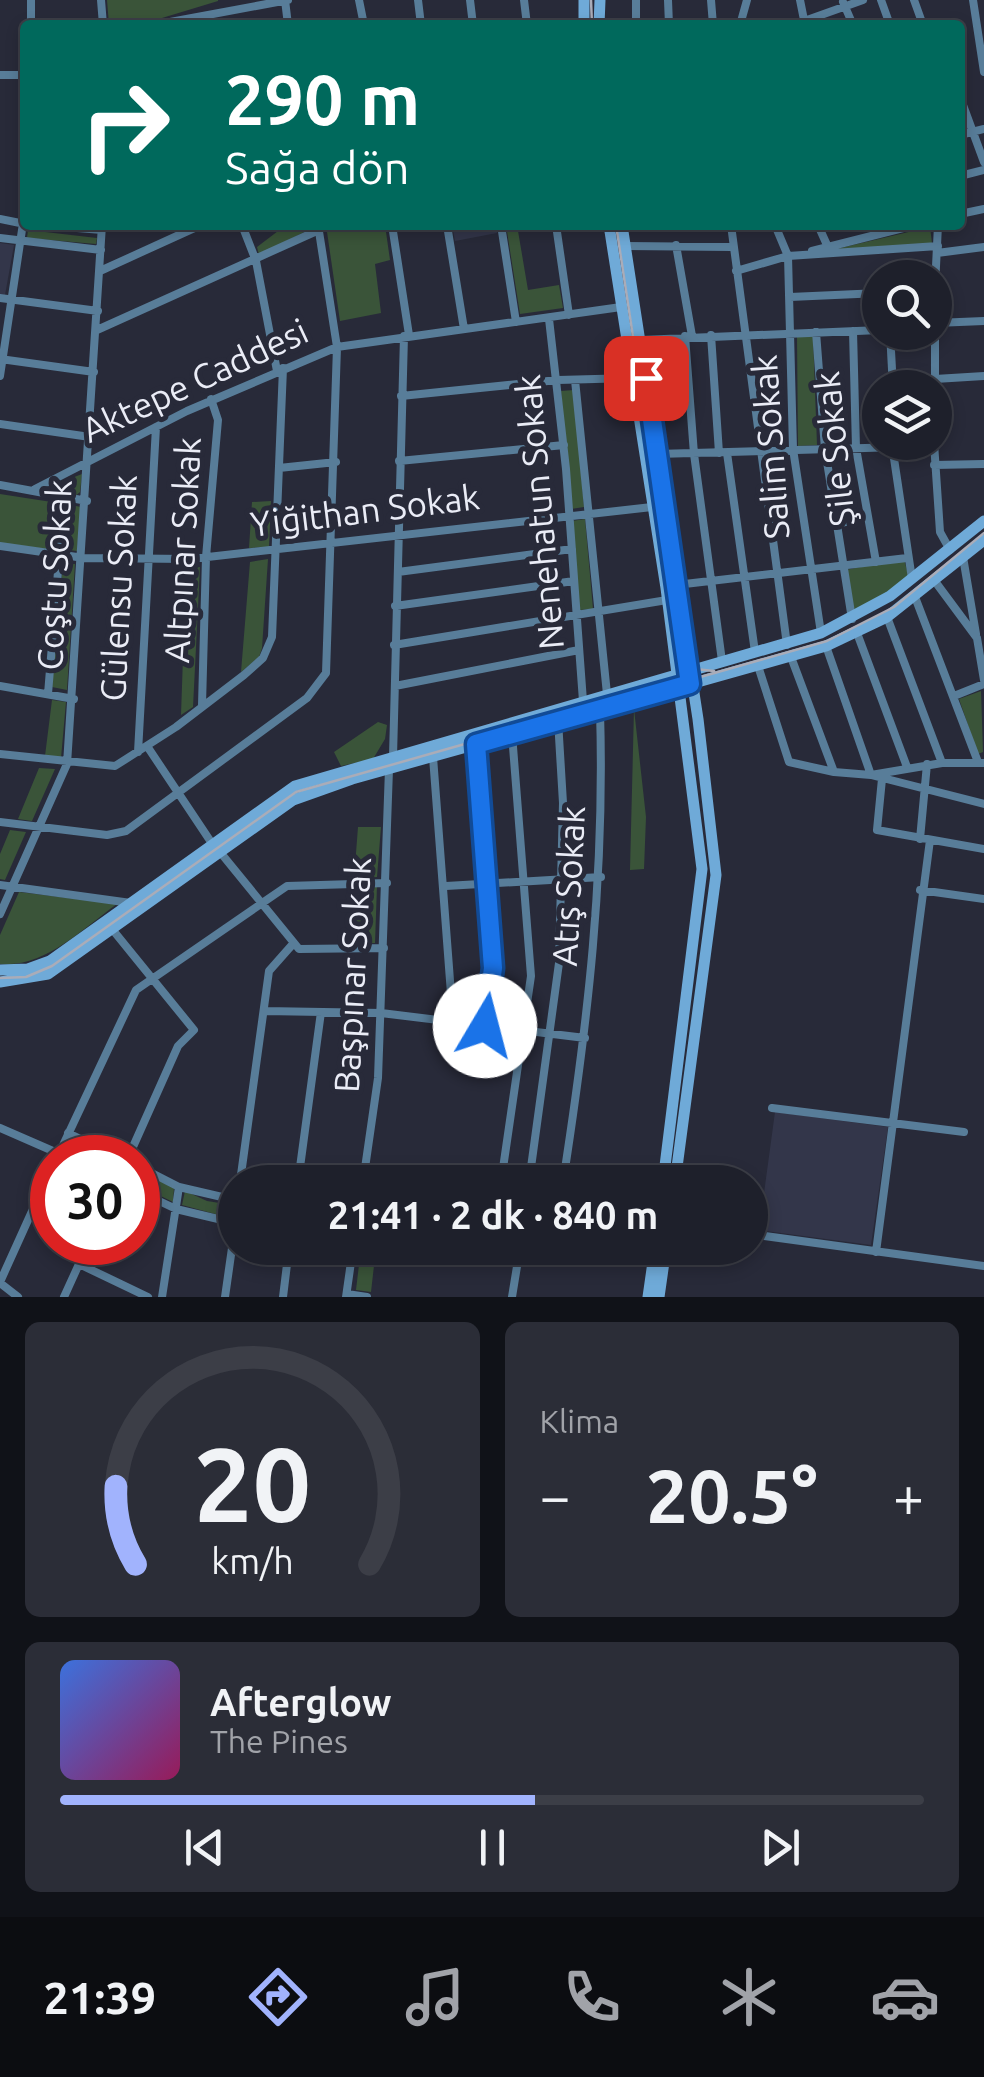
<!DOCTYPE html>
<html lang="tr">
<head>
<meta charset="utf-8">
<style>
  body { margin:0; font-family:Ubuntu,sans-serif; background:#2b2d37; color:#f1f3f6; height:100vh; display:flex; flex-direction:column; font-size:38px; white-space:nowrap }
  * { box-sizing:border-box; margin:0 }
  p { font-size:32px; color:#a1a3a9 }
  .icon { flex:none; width:55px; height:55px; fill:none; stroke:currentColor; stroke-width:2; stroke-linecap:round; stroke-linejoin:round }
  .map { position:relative; height:1297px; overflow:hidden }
  .panel { display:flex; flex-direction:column; gap:25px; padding:25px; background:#101218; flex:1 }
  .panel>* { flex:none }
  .guide { position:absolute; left:20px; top:20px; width:945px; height:210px; border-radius:10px; box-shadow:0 5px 15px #0003,0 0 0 2px #3c3e47; background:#00695c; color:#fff; overflow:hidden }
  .tools { position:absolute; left:862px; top:260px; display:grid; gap:20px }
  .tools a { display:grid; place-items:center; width:90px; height:90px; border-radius:50%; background:#1e202b; box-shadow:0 5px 15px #0003,0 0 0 2px #3c3e47; font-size:50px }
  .speed { position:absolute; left:30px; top:1135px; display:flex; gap:20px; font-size:50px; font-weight:700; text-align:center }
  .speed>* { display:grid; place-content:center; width:130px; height:130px; border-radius:50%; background:#1e202b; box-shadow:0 5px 15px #0003,0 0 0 2px #3c3e47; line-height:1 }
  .speed .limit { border:15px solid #d22; background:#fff; color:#111 }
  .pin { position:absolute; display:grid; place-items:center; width:85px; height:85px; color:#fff; margin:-42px; border-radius:20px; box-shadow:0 5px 15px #0006 }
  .me { position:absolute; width:110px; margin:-55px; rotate:8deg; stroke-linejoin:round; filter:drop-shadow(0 0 8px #0008) }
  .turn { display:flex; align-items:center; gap:35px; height:210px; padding:0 40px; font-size:45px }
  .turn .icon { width:130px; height:130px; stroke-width:2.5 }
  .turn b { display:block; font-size:70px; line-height:85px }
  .big { font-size:75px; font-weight:700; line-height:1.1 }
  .panel .widget { flex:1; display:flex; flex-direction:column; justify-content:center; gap:15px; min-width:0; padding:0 35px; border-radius:15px; background:#2b2d37 }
  .panel .dial { align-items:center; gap:0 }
  .dial svg { height:260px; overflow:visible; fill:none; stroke:#3c3e47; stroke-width:7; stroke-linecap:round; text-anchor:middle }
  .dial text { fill:#f1f3f6; stroke:none }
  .song { display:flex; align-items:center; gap:30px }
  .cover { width:120px; height:120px; border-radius:15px; background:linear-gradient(135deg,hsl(220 70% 55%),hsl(330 70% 35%)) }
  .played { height:10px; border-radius:5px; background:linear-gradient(90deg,#a1b3fd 55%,#3c3e47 55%) }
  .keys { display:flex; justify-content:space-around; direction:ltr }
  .heat { display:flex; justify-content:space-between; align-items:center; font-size:55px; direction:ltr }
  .panel .tiles { flex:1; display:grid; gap:25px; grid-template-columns:1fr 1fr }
  .widget:last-child { grid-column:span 2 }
  .trip { position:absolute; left:218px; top:1165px; width:550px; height:100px; border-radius:50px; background:#1e202b; box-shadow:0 5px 15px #0003,0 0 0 2px #3c3e47; font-weight:700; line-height:100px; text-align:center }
  .dock { display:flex; height:160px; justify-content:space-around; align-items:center; background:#0c0d11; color:#a1a3a9 }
  .dock .icon { width:70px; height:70px }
  .dock .current { color:#a1b3fd }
  .dock b { font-size:45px; color:#f1f3f6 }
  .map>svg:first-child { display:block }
  .built { fill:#33364a }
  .green { fill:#3a5439 }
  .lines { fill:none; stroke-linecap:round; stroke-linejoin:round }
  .street { stroke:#587d99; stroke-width:8 }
  .secondary { stroke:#6faad8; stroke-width:11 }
  .tram { stroke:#aaacb8; stroke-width:2.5 }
  .route-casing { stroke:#114b97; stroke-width:25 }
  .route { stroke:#1a73e8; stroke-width:18 }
  .labels { text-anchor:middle; stroke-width:10; stroke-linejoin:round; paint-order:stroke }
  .street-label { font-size:35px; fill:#eaecf6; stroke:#282a39 }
</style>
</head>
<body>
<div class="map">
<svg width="984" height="1297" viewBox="0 0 984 1297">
  <rect width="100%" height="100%" fill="#282a39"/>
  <path class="built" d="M452 225H495L497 233 455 241Z
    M0 243 14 245 5 295 0 294Z
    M775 1112 888 1127 871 1245 759 1230Z"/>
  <path class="green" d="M107 0H218V1L139 25H109Z
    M286 225 314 227 259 255 257 247Z
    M326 225H385L390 260 375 264 381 313 340 321Z
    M506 225H517L528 290 559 285 563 308 520 314Z
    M930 227 932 243 836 251V249Z
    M28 230 97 238 96 244 27 238Z
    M813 336 817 445 798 446 797 337Z
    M574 390 584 507 571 509 561 391Z
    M82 474 80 492 74 497 44 489Z
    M0 494 58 503 54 550 0 543Z
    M271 501 269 547 249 548 252 502Z
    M66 504 81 507 77 551 62 549Z
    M585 519 593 609 579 610 572 521Z
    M268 559 262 648 259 657 241 672 250 562Z
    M904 559 909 578 855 613 845 570Z
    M63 564H75L67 690 52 687Z
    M200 567 193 707 181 715 186 569Z
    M981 691 983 752 978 754 959 699Z
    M52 700 66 702 61 758 45 756Z
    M634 709 646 817 644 869 630 870Z
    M378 722 387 725 385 739 373 759 341 766 334 752Z
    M39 768 55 769 32 821 18 819Z
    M358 827H381L377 877 354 879Z
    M10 830 26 832 5 880 0 879V854Z
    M377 886 375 943 353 944 355 889Z
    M19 892 117 904C82 929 45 968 0 964V935Z
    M138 1170 174 1187 173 1202 138 1185Z
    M185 1191 207 1201 232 1205 230 1218 182 1205Z
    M361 1248H376L371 1292 356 1290Z
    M437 1248H514L512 1258Z"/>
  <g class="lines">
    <path class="street" d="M31 0V25
      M101 0 103 25
      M285 0 288 25
      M359 0 364 25
      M418 0 421 25
      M470 0 473 25
      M524 0 527 25
      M636 0V25
      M668 0 669 25
      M711 0 713 25
      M800 0 805 25
      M881 0 890 25
      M914 0 923 25
      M973 0 984 72
      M843 2 853 25
      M154 25 288 0
      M740 25 747 0
      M793 25 863 0
      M0 75H25
      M960 97 984 162
      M960 135 984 129
      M960 176 984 170
      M960 214 984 209
      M0 219 25 224
      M40 225 102 230
      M242 225 256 261 277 371
      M392 225 409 335
      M447 225 464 329
      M501 225 516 322
      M556 225 569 315
      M731 225 787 645
      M775 225 788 256 793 449 821 633
      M818 225 827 245
      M0 238 101 250
      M676 245 692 336
      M626 246 732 247
      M812 251 915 225
      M937 253 984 247
      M100 271 201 225
      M736 271 788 256 938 246
      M935 287 938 225
      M790 297 880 293
      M0 298 98 311
      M549 319 566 469 583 701
      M935 323 984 321
      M97 330 319 230
      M853 331 856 448 876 562
      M816 332 825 449 852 619
      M890 332 893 388
      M711 335 719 453
      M685 336 694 454 722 661
      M641 340 880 330
      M0 359 94 372
      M0 376 25 210
      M935 379 984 376
      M575 380 607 694
      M935 388V295
      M401 396 558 380 632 378
      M0 424 90 437
      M934 443 940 532 950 550
      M892 445 912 579
      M727 453 755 652
      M657 454 934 446
      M399 461 564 445
      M934 465 984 464
      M279 468 336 462
      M0 485 87 501
      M35 489 187 411 337 347 621 307
      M836 524 868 517
      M0 546 84 558 190 559 652 507
      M963 557 976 634
      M398 572 572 549
      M934 580 977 638 984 680
      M676 585 907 558
      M915 597 978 762
      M395 606 574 581
      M887 617 942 763
      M857 633 907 767
      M394 645 667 600
      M826 646 871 775
      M791 657 834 772 871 775 984 804
      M758 666 789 762 834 772
      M0 686 74 699
      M395 686 579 650
      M48 694 64 498
      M954 696 984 684
      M202 705 206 557 218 420 211 399
      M477 744 493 968 485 1026
      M147 746 213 845
      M138 752 156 427
      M0 754 115 766 176 727 244 675 263 658 272 637 283 368
      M393 757 404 336
      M433 757 453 1020
      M871 775 942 763H984
      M882 779 877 830 984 849
      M0 822 107 835 126 831 307 698 326 673 337 347 318 225
      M920 839 927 764
      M220 852 299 949 384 948
      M0 885 131 903
      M446 886 601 877
      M920 890 984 899
      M0 914 67 764 102 225
      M112 929 194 1030 178 1046 128 1158
      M265 1011 381 1013 585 1038
      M772 1108 964 1132
      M0 1128 69 1158
      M68 1133 120 1158
      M57 1158 136 990 287 886 387 883
      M138 1166 179 1187 235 1200
      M240 1182 269 971 292 945
      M298 1182 321 1012
      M363 1182 378 1078 389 769
      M501 1182 531 976 512 734
      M529 1182 559 963 563 803 558 720
      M563 1182C588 1021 605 875 600 711
      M138 1191 176 1209 235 1223
      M750 1234 984 1266
      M876 1252 930 840
      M79 1264 148 1297
      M0 1282 52 1167
      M0 1283 18 1297
      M347 1294 367 1297
      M64 1297 89 1242
      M162 1297 179 1187
      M225 1297 235 1227
      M283 1297 289 1248
      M346 1297 353 1248
      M512 1297 520 1248"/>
    <path class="secondary" d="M584 0V25
      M599 25 600 0
      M609 225 666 588 702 869 663 1182
      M622 225 698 719 716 875 675 1182
      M0 970 28 969 50 961 295 786 821 633 890 596 984 521
      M0 982 48 974 293 800 352 779 826 646 887 617 984 540
      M648 1297 655 1248
      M659 1297 666 1248"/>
    <path class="tram" d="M591 0 592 25
      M616 225 681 652 695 669 714 671
      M0 978 26 977 52 966 296 792 827 641 894 607 984 533"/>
  </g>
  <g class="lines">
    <defs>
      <path id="route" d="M485 1026 493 968 476 744 690 684 646 378"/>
    </defs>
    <use href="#route" class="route-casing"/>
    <use href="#route" class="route"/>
  </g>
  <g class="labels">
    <g class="street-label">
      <text transform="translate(195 381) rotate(-25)" y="12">Aktepe Caddesi</text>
      <text transform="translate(771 447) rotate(-94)" y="12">Salim Sokak</text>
      <text transform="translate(835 449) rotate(-96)" y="12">Şile Sokak</text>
      <text transform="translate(365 511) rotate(-7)" y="12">Yiğithan Sokak</text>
      <text transform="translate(540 512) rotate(-95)" y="12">Nenehatun Sokak</text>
      <text transform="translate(183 550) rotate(-87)" y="12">Altpınar Sokak</text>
      <text transform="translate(55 575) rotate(-87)" y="12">Coştu Sokak</text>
      <text transform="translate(119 588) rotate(-87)" y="12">Gülensu Sokak</text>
      <text transform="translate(569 886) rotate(-87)" y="12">Atış Sokak</text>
      <text transform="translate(353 975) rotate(-87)" y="12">Başpınar Sokak</text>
    </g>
  </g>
</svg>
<div class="tools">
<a><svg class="icon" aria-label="search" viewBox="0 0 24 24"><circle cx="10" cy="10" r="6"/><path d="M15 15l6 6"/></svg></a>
<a><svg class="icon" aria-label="layers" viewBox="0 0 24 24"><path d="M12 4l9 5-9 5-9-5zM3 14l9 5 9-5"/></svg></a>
</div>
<div class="speed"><div class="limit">30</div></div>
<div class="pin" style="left:646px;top:378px;background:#d93025"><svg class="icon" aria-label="arrive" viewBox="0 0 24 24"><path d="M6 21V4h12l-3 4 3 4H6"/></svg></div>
<svg class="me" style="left:485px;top:1026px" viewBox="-20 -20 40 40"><circle r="19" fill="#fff"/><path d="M0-13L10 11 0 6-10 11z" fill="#1a73e8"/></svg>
<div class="trip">21:41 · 2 dk · 840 m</div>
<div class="guide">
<div class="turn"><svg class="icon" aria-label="right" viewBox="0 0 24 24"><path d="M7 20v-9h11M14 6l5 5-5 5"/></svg><div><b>290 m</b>Sağa dön</div></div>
</div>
</div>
<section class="panel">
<div class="tiles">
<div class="widget dial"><svg viewBox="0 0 100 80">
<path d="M14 69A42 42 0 1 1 86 69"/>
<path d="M14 69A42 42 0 0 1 8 45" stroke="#a1b3fd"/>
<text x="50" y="56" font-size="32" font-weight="700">20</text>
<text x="50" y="72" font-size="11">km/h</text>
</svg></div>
<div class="widget"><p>Klima</p>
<div class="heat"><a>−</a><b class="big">20.5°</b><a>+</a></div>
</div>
<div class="widget">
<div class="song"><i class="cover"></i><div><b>Afterglow</b><p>The Pines</p></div></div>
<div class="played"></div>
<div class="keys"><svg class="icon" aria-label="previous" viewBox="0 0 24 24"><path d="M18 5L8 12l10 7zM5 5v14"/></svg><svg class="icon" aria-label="pause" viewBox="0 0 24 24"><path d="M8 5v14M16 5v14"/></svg><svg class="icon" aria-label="next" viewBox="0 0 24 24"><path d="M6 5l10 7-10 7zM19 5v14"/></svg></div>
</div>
</div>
</section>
<nav class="dock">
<b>21:39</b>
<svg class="icon current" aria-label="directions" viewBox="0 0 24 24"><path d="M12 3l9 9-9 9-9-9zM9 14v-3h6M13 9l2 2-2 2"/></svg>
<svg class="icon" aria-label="music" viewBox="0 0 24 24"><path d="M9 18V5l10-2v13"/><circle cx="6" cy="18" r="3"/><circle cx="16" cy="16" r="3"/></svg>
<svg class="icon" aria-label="phone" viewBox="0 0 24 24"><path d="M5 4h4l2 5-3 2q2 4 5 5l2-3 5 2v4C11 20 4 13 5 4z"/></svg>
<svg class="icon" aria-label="climate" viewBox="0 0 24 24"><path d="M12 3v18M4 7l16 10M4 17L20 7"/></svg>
<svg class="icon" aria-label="car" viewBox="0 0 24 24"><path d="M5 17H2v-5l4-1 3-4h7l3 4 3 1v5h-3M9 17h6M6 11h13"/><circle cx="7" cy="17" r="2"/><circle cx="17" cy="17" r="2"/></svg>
</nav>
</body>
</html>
